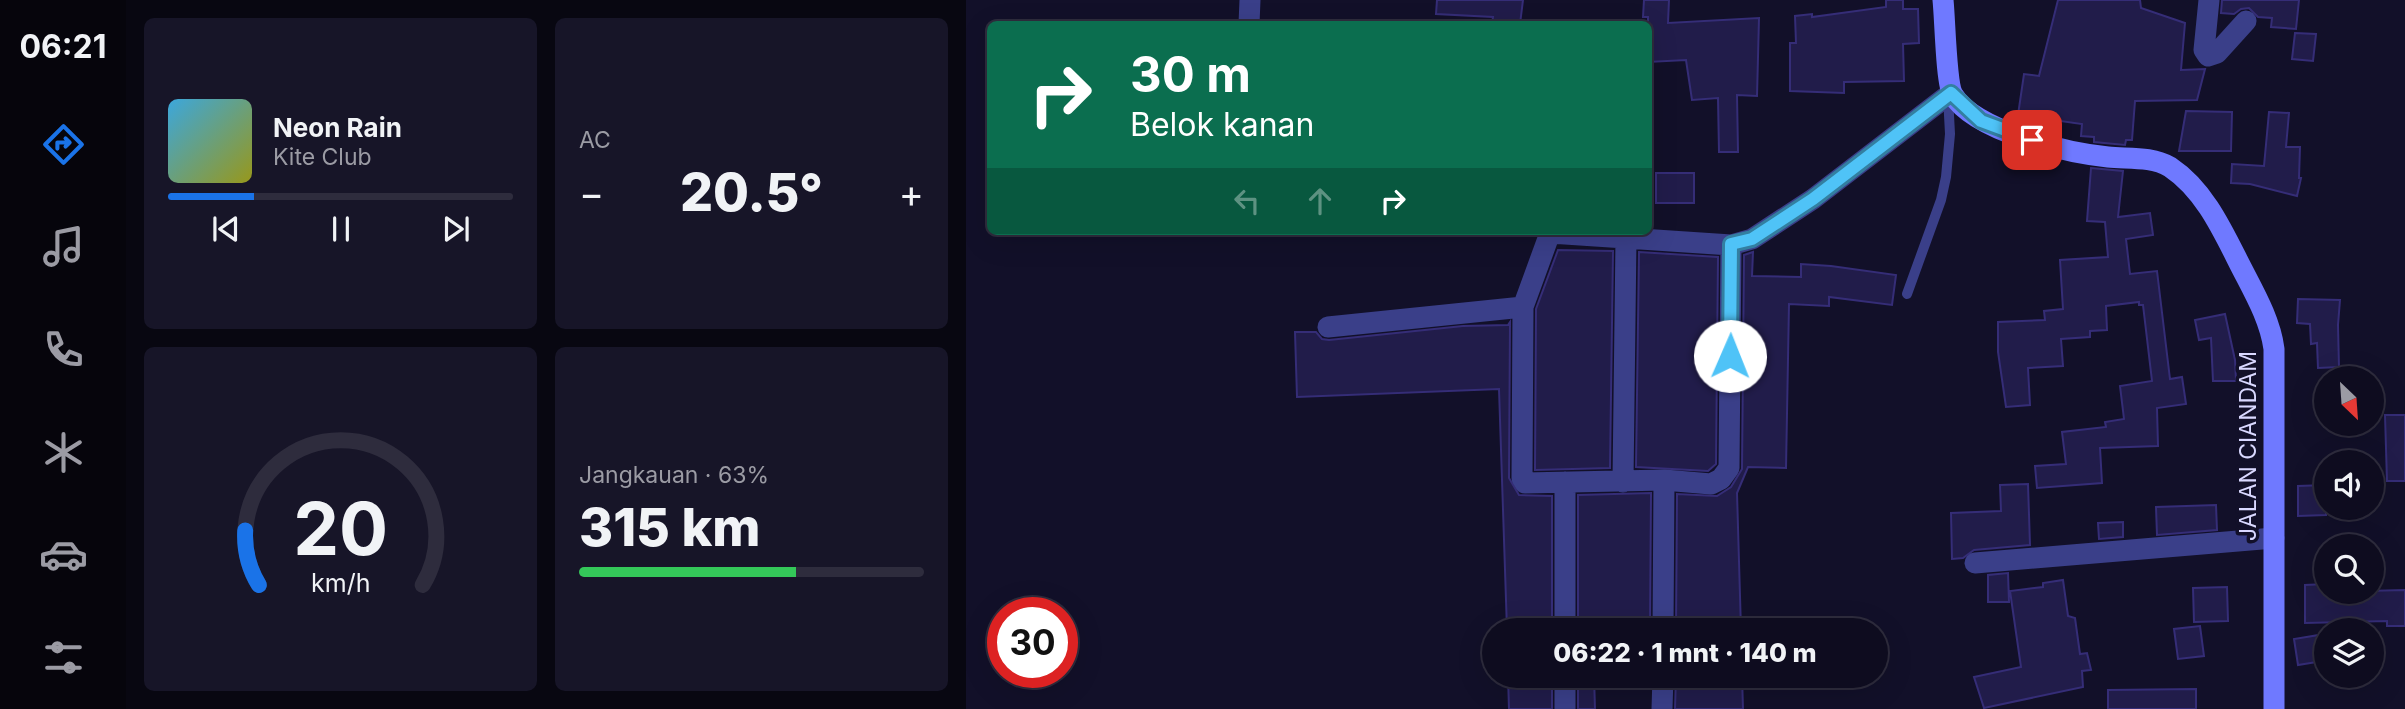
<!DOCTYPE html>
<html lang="id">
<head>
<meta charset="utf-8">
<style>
  body { margin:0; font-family:Inter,sans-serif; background:#171528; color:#f1f3f6; height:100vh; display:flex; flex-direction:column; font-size:26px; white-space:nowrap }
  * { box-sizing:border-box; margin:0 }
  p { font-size:23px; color:#9b9ba4 }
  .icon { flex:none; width:38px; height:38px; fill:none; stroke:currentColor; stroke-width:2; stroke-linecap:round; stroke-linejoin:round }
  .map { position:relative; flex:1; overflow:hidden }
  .details { display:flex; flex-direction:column; gap:18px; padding:18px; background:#080711; width:840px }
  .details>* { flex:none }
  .top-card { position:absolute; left:21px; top:21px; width:665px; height:214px; border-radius:10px; box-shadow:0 7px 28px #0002,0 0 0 2px #2e2c3d; background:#0b6e4f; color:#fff; overflow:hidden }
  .needle { width:46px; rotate:155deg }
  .buttons { position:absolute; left:1348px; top:366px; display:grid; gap:14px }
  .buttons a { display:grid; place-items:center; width:70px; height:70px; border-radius:50%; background:#0e0c1f; box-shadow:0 7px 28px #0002,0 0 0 2px #2e2c3d; font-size:35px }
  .speed { position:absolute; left:21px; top:597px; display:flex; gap:14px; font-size:35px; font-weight:700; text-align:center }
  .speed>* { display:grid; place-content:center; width:91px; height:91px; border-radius:50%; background:#0e0c1f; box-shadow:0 7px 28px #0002,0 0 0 2px #2e2c3d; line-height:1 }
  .speed .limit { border:10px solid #d22; background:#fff; color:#111 }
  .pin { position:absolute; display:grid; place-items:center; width:60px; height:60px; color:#fff; margin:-30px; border-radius:14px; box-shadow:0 4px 10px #0006 }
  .me { position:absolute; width:77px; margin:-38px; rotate:1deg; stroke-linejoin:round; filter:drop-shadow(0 0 5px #0008) }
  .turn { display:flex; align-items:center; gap:24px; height:147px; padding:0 28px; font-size:32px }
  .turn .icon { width:91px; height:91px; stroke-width:2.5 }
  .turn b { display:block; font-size:49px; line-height:60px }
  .lanes { display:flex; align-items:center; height:66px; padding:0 28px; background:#0003; justify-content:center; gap:35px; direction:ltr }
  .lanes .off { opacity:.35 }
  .big { font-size:52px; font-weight:800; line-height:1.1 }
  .details .widget { flex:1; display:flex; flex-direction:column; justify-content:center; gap:10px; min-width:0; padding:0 24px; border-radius:10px; background:#171528 }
  .details .dial { align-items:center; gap:0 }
  .dial svg { height:182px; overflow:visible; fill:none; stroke:#2e2c3d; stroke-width:7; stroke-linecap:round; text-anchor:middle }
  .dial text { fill:#f1f3f6; stroke:none }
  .song { display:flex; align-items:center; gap:21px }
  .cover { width:84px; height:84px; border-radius:10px; background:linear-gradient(135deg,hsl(200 70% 55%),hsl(60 70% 35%)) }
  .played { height:7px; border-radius:4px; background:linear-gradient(90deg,#1a73e8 25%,#2e2c3d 25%) }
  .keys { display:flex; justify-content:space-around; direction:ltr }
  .heat { display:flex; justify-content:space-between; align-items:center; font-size:38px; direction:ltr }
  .charge { height:10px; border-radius:5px; background:linear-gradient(90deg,#34c759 63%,#2e2c3d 0) }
  .details .tiles { flex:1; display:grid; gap:18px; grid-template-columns:repeat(2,1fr) }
  .trip { position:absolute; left:516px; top:618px; width:406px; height:70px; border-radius:35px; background:#0e0c1f; box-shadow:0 7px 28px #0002,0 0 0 2px #2e2c3d; font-weight:800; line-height:70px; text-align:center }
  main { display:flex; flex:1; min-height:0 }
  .menu { display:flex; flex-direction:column; width:126px; justify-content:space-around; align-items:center; background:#06050c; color:#9b9ba4 }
  .menu .icon { width:49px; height:49px }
  .menu .current { color:#1a73e8 }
  .menu b { font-size:32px; color:#f1f3f6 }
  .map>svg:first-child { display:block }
  .building { fill:#211c4a; stroke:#352d77; stroke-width:2 }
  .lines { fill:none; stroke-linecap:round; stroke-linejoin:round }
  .lane { stroke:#3a3f89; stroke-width:10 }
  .street { stroke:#3a3f89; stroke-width:21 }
  .secondary { stroke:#6f79ff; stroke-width:21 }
  .route-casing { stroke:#337fa1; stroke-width:18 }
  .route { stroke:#4fc3f7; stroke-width:12 }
  .labels { text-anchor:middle; stroke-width:7; stroke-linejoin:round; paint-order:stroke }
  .street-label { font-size:23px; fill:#d9d8ff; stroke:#121029 }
</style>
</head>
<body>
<main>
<nav class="menu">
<b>06:21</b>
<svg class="icon current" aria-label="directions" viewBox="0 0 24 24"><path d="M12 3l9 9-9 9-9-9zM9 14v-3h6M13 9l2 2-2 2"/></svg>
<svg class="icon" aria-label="music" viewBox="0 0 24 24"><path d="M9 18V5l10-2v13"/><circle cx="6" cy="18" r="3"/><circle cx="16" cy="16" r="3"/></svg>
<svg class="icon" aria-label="phone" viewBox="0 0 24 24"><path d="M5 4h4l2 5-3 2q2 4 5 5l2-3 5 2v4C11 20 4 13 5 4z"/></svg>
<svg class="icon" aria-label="climate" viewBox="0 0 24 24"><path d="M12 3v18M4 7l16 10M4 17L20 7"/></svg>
<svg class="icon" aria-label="car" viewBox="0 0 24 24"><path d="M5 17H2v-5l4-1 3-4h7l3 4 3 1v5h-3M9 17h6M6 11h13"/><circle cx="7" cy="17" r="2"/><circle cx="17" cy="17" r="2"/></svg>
<svg class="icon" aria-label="filters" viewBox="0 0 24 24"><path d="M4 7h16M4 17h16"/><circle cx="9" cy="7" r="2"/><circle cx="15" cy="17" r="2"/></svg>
</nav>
<section class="details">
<div class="tiles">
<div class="widget">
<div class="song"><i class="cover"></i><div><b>Neon Rain</b><p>Kite Club</p></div></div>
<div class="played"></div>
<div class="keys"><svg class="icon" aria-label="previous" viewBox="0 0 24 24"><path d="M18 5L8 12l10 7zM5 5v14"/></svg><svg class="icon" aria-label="pause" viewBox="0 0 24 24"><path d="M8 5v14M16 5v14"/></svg><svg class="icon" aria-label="next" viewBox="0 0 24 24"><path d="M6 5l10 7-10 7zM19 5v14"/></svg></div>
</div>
<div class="widget"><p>AC</p>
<div class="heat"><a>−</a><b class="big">20.5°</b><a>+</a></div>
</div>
<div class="widget dial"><svg viewBox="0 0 100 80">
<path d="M14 69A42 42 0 1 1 86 69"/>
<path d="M14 69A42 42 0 0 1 8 45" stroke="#1a73e8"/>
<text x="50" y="56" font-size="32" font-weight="700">20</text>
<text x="50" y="72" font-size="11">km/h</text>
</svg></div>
<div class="widget"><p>Jangkauan · 63%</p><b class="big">315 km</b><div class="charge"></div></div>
</div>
</section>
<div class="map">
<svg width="1439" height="709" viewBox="0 0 1439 709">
  <rect width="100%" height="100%" fill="#121029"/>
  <path class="building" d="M471 0H557L554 24H526L527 17 470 14Z
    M678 0H703L702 23 793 18 791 96 771 95 772 152H753L752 98 726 100 720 60 682 62V17H677Z
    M920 0H937V9H952L953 43 937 44 938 81 878 82V93L824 91V43H830L829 16 846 14V17L920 7Z
    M1092 0H1174L1175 8 1219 23 1215 70 1239 69 1231 100 1169 101 1166 140H1160L1159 145 1128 142V137L1115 136 1116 124 1052 115 1058 74 1073 76Z
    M1256 0H1333L1330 29 1305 27 1306 18 1292 17 1283 8 1275 9 1268 14 1255 13Z
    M1329 33 1350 34 1347 61 1326 59Z
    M1220 111 1266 112 1265 151H1213Z
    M1303 112 1323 113 1320 147H1334L1333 178H1335L1331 196 1284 184 1265 183 1266 164 1298 166Z
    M1125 168 1157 171 1152 217 1184 213 1187 235 1160 239 1164 274 1191 271 1204 379 1216 377 1220 404 1191 408 1192 446 1134 448 1136 483 1071 488 1069 466 1100 464 1096 432 1140 427 1139 422 1158 419 1154 386 1186 381 1177 305H1173V302L1140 306 1141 330 1124 331V337L1095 339 1097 366 1062 368 1064 405 1040 407 1032 352V322L1079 320 1078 311 1097 309 1094 260 1142 257 1139 222 1121 221Z
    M690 173H728V203H690Z
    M592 250 647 251 644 468 569 470 570 309Z
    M673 252 752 257 750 464 742 471 670 467Z
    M787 252 786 276 835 277V264L865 266 930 275 926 305 863 297V306L823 304 820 468 782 467 771 493 775 630H710L711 494 751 496 765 487 776 469 778 255Z
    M1332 299 1374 300 1372 325 1373 367 1352 368 1351 343 1345 344 1344 324 1331 323Z
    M1259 314 1269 360 1270 381H1247L1245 338 1233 340 1229 320Z
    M544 322 543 478 553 495 586 496V630H541L533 389 331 397 329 332H350L356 339 363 340 497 326 542 325Z
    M1419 415H1439V481H1421Z
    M1062 484 1064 545 1008 550 997 558 986 559 985 513 1035 511 1034 485Z
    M1360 485V515L1332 516V486Z
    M685 493 684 630H612V495Z
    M1250 505 1251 530 1191 535 1190 507Z
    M1157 522V537L1133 539 1132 523Z
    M1042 573 1043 602H1022V575Z
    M1097 580 1102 616 1109 618 1114 654 1121 653 1125 670 1116 671 1117 687 1018 708 1008 677 1055 667 1044 591 1077 587V583Z
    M1360 584V592L1439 590V626H1421V621L1339 623V585Z
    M1261 587 1262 621 1228 622 1227 588Z
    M1234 626 1238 656 1212 659 1208 629Z
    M1353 635 1357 661 1332 665 1328 639Z
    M542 676H586V709H543Z
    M612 676H628L629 709H612Z
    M710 676H776L777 709H709Z
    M1230 689V709H1142V690Z"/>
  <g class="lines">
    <path class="lane" d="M941 294 975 200 980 177 984 134 982 96"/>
    <path class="street" d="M1243 0 1238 50 1242 56 1251 53 1280 21
      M283 24 284 0
      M584 233 765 245 763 468 755 479 745 484 698 480 559 483 556 478 557 307Z
      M765 245 786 239 847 199 985 93
      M362 327 557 307
      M599 482V630
      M657 482 660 238
      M1009 563 1308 538
      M697 630 698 480
      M599 676V709
      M696 709 697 676"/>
    <path class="secondary" d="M977 0C979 17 980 84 987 95 1009 131 1101 153 1142 157 1162 159 1186 156 1204 167 1237 189 1255 227 1272 261 1286 289 1304 318 1308 349V709"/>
  </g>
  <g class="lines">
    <defs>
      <path id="route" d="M764 356 765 244 786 239 847 199 985 93 1015 121 1066 140"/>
    </defs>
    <use href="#route" class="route-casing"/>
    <use href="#route" class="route"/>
  </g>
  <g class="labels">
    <g class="street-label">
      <text transform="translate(1282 446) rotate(-90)" y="8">JALAN CIANDAM</text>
    </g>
  </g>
</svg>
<div class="buttons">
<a><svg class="needle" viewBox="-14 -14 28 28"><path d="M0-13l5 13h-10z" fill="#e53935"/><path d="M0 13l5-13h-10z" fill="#9b9ba4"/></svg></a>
<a><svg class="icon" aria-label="sound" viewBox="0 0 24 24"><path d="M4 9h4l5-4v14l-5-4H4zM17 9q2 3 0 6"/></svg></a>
<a><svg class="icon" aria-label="search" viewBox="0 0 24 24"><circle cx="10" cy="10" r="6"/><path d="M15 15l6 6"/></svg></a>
<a><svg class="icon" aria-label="layers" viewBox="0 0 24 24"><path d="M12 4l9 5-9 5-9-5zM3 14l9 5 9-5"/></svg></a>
</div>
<div class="speed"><div class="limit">30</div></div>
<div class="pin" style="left:1066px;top:140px;background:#d93025"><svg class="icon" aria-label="arrive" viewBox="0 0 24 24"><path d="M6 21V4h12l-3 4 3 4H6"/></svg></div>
<svg class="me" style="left:764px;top:356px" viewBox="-20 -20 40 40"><circle r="19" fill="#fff"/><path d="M0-13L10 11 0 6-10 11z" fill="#4fc3f7"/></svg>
<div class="trip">06:22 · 1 mnt · 140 m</div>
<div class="top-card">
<div class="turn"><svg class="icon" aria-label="right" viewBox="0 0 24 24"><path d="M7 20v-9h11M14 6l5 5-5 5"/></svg><div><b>30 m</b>Belok kanan</div></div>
<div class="lanes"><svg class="icon off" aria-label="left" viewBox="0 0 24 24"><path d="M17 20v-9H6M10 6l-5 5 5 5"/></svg><svg class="icon off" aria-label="ahead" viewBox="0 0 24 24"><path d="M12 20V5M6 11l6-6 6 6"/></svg><svg class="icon" aria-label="right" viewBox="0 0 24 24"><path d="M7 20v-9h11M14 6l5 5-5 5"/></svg></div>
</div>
</div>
</main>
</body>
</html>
